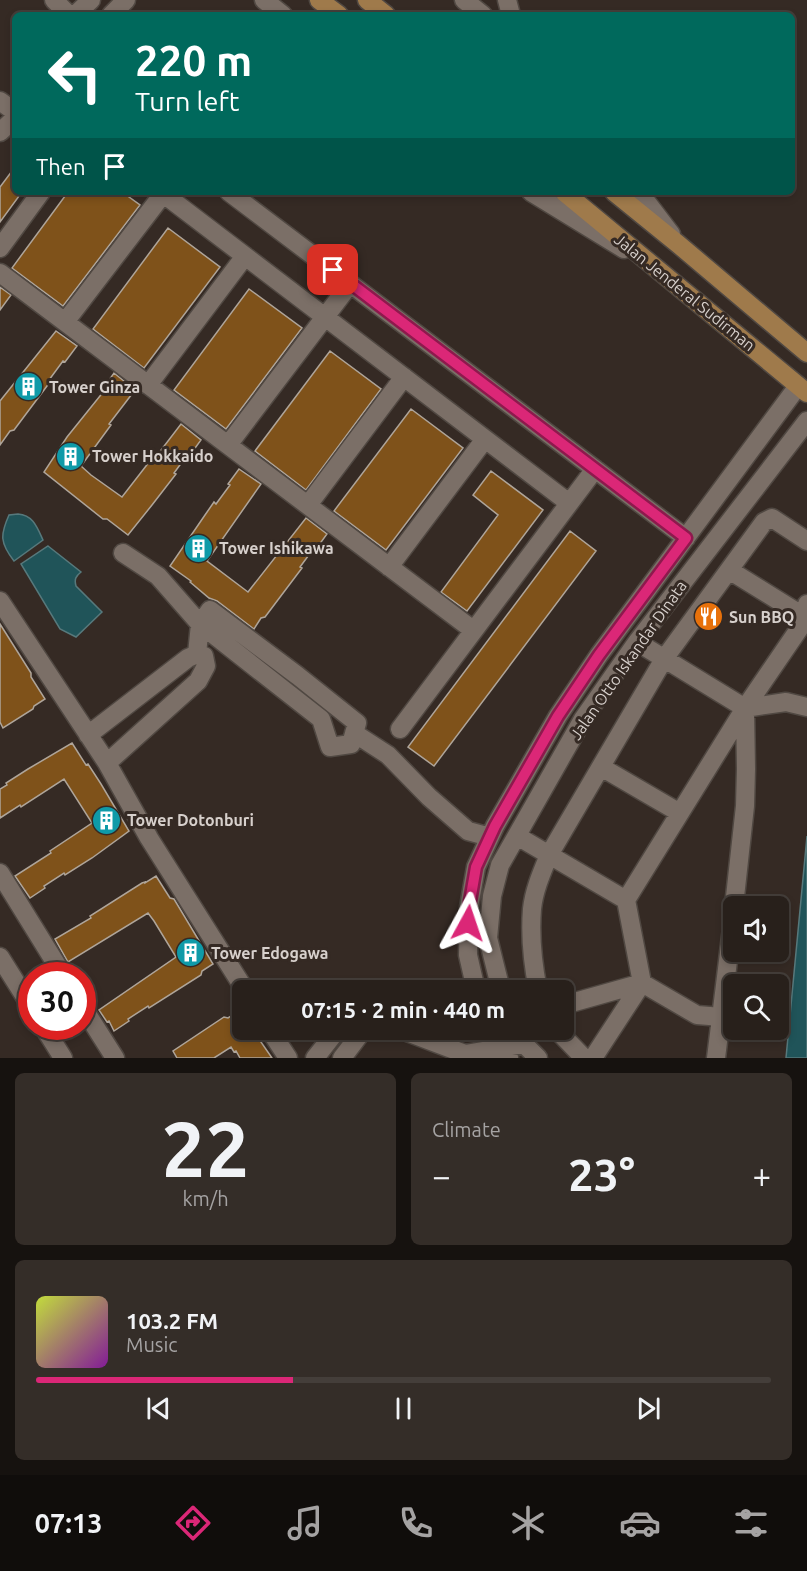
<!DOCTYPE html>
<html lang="en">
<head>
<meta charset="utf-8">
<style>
  body { margin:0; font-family:Ubuntu,sans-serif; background:#342d28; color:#f1f3f6; height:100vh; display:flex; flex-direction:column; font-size:22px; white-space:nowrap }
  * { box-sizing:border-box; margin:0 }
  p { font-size:20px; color:#a5a3a3 }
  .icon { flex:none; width:33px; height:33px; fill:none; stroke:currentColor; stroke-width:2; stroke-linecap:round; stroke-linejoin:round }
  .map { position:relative; height:1058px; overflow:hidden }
  .sheet { display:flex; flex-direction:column; gap:15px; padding:15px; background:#16120f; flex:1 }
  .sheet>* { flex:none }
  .guide { position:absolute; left:12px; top:12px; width:783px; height:183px; border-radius:9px; box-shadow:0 3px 9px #0003,0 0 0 2px #443e3a; background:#00695c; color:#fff; overflow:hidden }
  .tools { position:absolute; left:723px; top:896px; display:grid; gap:12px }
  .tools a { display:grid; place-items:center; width:66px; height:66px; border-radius:9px; background:#28201b; box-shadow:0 3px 9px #0003,0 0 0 2px #443e3a; font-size:30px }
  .speed { position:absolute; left:18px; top:962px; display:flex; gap:12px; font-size:30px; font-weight:700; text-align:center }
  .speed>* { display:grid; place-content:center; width:78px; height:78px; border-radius:50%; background:#28201b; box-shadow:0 3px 9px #0003,0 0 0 2px #443e3a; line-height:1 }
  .speed .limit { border:9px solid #d22; background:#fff; color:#111 }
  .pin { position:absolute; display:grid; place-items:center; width:51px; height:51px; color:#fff; margin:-26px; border-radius:12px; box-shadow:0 3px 9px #0006 }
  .me { position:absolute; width:66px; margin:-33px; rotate:5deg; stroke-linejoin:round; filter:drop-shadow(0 0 4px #0008) }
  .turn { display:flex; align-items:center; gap:21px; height:126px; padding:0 24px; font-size:27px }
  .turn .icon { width:78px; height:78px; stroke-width:2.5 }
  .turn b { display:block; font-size:42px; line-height:51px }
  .then { display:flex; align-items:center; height:57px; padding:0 24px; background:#0003; gap:12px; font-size:22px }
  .big { font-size:45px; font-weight:700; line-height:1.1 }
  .sheet .card { flex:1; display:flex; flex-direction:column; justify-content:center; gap:9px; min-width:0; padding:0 21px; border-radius:9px; background:#342d28 }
  .sheet .dial { align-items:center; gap:0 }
  .dial b { font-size:78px; line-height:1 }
  .song { display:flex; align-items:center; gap:18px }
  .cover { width:72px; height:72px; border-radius:9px; background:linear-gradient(135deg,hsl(70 70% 55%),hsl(290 70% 35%)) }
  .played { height:6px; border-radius:3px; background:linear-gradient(90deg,#db2777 35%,#443e3a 35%) }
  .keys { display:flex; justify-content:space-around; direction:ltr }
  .heat { display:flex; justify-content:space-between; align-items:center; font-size:33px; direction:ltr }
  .sheet .tiles { flex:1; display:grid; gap:15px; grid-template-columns:1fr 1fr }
  .card:last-child { grid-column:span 2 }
  .trip { position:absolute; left:232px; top:980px; width:342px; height:60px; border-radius:9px; background:#28201b; box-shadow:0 3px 9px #0003,0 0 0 2px #443e3a; font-weight:700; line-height:60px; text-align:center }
  .dock { display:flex; height:96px; justify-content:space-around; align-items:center; background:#100d0b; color:#a5a3a3 }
  .dock .icon { width:42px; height:42px }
  .dock .on { color:#db2777 }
  .dock b { font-size:27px; color:#f1f3f6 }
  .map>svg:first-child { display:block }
  .water { fill:#205459; stroke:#57797c; stroke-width:1.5 }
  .building { fill:#7f521a; stroke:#afa59a; stroke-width:1.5 }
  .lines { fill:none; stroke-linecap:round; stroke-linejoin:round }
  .minor-casing { stroke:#504842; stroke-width:21 }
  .major-casing { stroke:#504842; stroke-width:21 }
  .minor { stroke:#7b6f67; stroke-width:18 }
  .major { stroke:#9f7a4b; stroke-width:18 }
  .route-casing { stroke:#8e194d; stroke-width:15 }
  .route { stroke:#db2777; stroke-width:10 }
  .labels { text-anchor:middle; stroke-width:6; stroke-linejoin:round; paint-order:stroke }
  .street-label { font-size:16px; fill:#d7d0cc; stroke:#352a24 }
  .poi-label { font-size:16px; font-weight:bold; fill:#d7d0cc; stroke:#352a24; text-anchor:start }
</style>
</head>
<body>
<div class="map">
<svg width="807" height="1058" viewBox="0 0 807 1058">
  <rect width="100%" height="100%" fill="#352a24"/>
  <path class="water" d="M18 514C33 515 37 527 43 540L14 561C0 543 0 535 9 515Z
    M48 546 81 572C76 576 74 579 76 586L102 612 76 637 60 629 21 564Z
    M807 836V1058H786Z"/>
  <path class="building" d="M15 167V192H22L0 222V187Z
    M68 192H122L140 205 63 306 12 268Z
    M168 228 220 267 144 368 93 329Z
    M0 287 11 295 0 310Z
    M249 289 302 328 226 429 174 390Z
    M56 331 77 346 65 362 63 361 49 380 51 381 47 386 14 430 10 431 0 445V401Z
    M330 351 381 389 306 490 255 451Z
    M114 373 135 390 109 424 111 425 81 466 91 475 122 497 153 457 155 458 181 424 201 440 190 455 188 454 174 473 176 474 152 505 128 535 107 519H103L44 472 67 437 104 391 102 390Z
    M411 409 463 448 386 550 334 511Z
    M239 469 261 484 207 561 244 589 248 592 306 518 327 534 316 549 314 548 300 567 302 568 265 617 261 618 254 629 217 601 209 598 190 582 191 581 170 566 205 515 214 502 216 504 230 485 228 484Z
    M491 471 543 510 467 611 441 592 498 515 473 495Z
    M570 531 596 551 434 766 408 747Z
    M0 624 31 673V677L45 699 34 706 33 709 3 728 0 722Z
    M72 743 86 765 88 764 101 784 129 831 92 858 65 875 64 873 44 886 45 888 30 898 15 876 51 853 50 851 92 823 64 779 21 807 20 805 0 818V789L7 785 6 783 28 769Z
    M156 876 170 898 174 899 213 964 202 971 201 975 149 1008 148 1006 128 1019 129 1021 114 1031 109 1021 107 1022 99 1010 176 957 154 921 148 913 68 962 55 939 91 918 90 916 142 883 145 882V883Z
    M239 1011 243 1017V1029H252L272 1058H240L236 1051 234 1052 231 1047 214 1058H177L173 1051 224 1017 228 1018Z"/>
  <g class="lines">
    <defs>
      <path id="minor" d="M54 0 69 15
        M264 0 283 15
        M464 0 483 15
        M507 0 511 15
        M75 15 91 0
        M111 15 126 0
        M0 101 15 112
        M0 132 15 118
        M161 192 569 503
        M229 192 686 538
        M531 192 624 249
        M639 192 671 234
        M0 248 41 192
        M0 273 473 630
        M65 322 163 194
        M148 385 245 256
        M228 445 350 284
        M308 505 404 377
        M123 553 158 576 200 624 321 719 330 747 351 744 357 723 298 676 210 610 200 624 197 654
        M389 567 485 439
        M729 570 805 617
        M0 601 107 763 149 838 245 990
        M637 642 745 708 786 702 807 707
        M400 729 595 469
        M354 733 388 755 429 797 468 831 490 837
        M88 735 188 658 197 654 204 656 206 666 198 681 107 763
        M601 767 680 813
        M517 836 626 900
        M0 873 63 975
        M734 906 745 806 746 769 745 708
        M0 957 32 1008
        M476 990 468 955 469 907 476 867 495 826 558 716 599 655 798 386
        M501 990 488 938 492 896 500 865 583 719 637 642 807 421
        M538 990C533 965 530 934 532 909 534 890 542 872 549 855L664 659 764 522 772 518 807 541
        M564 1005 642 983 697 1015 722 1017
        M82 1006 115 1058
        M43 1026 63 1058
        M269 1029 288 1058
        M399 1029 465 1054 524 1044
        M492 1029 509 1057
        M516 1029 524 1044 538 1058
        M556 1029 584 1058
        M315 1058 338 1029
        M342 1058 364 1029
        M593 1058 642 983 626 900 745 708 801 626 805 617 807 604
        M716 1058 734 912"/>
      <path id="major" d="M319 0 339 15
        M367 0 386 15
        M564 192 807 393
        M614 192 678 244 807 353"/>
    </defs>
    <use href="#minor" class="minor-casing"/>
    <use href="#major" class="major-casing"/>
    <use href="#minor" class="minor"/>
    <use href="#major" class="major"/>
  </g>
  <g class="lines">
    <defs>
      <path id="route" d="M333 270 686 538 599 655 558 716 495 826 476 867 469 907 468 923"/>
    </defs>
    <use href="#route" class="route-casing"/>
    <use href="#route" class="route"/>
  </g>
  <defs>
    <symbol id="building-disc" viewBox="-11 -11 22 22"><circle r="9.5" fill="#0f9aa8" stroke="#352a24"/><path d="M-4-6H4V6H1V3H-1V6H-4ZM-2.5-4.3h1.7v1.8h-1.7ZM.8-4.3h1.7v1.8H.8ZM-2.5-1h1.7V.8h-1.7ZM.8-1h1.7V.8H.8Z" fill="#fff"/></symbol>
    <symbol id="restaurant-disc" viewBox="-11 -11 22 22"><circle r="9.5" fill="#e8710a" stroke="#352a24"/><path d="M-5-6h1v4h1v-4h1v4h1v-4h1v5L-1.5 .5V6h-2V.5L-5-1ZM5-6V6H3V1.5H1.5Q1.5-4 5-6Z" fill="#fff"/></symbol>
  </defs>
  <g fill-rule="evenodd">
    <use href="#building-disc" x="12" y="370" width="33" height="33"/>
    <use href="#building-disc" x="54" y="440" width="33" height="33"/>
    <use href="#building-disc" x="182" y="532" width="33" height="33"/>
    <use href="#restaurant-disc" x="692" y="600" width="33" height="33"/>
    <use href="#building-disc" x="90" y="804" width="33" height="33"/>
    <use href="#building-disc" x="174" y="936" width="33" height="33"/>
  </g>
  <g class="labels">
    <g class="street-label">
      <text transform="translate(685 292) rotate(39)" y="6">Jalan Jenderal Sudirman</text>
      <text transform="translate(628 660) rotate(-55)" y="6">Jalan Otto Iskandar Dinata</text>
    </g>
    <g class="poi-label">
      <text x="49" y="393">Tower Ginza</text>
      <text x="92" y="462">Tower Hokkaido</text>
      <text x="219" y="554">Tower Ishikawa</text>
      <text x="729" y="623">Sun BBQ</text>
      <text x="127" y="826">Tower Dotonburi</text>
      <text x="211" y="959">Tower Edogawa</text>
    </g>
  </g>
</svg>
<div class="tools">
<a><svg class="icon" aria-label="sound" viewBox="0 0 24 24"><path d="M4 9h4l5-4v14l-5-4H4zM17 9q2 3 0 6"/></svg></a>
<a><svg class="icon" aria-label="search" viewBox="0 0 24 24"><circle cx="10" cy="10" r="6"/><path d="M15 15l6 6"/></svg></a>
</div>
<div class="speed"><div class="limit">30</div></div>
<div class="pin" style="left:333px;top:270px;background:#d93025"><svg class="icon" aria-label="arrive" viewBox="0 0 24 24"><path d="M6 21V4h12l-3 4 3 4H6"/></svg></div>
<svg class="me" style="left:468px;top:923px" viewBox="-20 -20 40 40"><path d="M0-17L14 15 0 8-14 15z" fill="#db2777" stroke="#fff" stroke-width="4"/></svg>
<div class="trip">07:15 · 2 min · 440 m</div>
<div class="guide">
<div class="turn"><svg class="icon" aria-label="left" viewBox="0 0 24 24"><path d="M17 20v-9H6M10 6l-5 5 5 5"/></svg><div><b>220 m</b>Turn left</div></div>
<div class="then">Then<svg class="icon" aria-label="arrive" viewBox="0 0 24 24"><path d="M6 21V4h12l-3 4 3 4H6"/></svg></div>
</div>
</div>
<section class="sheet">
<div class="tiles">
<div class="card dial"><b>22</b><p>km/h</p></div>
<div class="card"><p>Climate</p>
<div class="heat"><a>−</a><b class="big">23°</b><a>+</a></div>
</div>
<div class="card">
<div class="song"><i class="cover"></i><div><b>103.2 FM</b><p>Music</p></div></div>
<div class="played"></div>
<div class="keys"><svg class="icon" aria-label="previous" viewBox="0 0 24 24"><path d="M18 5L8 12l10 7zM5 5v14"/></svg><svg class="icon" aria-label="pause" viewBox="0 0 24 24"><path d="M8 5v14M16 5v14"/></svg><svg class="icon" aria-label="next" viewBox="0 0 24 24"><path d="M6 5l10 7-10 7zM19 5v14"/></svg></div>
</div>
</div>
</section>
<nav class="dock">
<b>07:13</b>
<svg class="icon on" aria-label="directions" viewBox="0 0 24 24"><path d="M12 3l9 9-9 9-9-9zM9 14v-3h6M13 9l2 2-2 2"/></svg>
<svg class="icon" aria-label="music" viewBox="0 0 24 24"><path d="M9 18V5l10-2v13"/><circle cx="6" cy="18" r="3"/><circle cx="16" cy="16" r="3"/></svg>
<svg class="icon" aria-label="phone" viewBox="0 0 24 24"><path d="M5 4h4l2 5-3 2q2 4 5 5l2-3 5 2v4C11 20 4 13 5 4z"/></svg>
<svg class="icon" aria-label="climate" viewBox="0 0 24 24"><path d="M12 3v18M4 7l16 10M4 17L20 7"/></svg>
<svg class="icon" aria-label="car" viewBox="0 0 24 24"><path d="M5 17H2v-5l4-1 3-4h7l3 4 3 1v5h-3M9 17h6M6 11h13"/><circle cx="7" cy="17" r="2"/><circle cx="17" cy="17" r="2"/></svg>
<svg class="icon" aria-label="filters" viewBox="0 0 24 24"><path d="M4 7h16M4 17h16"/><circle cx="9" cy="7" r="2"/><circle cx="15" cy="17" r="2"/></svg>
</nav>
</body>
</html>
